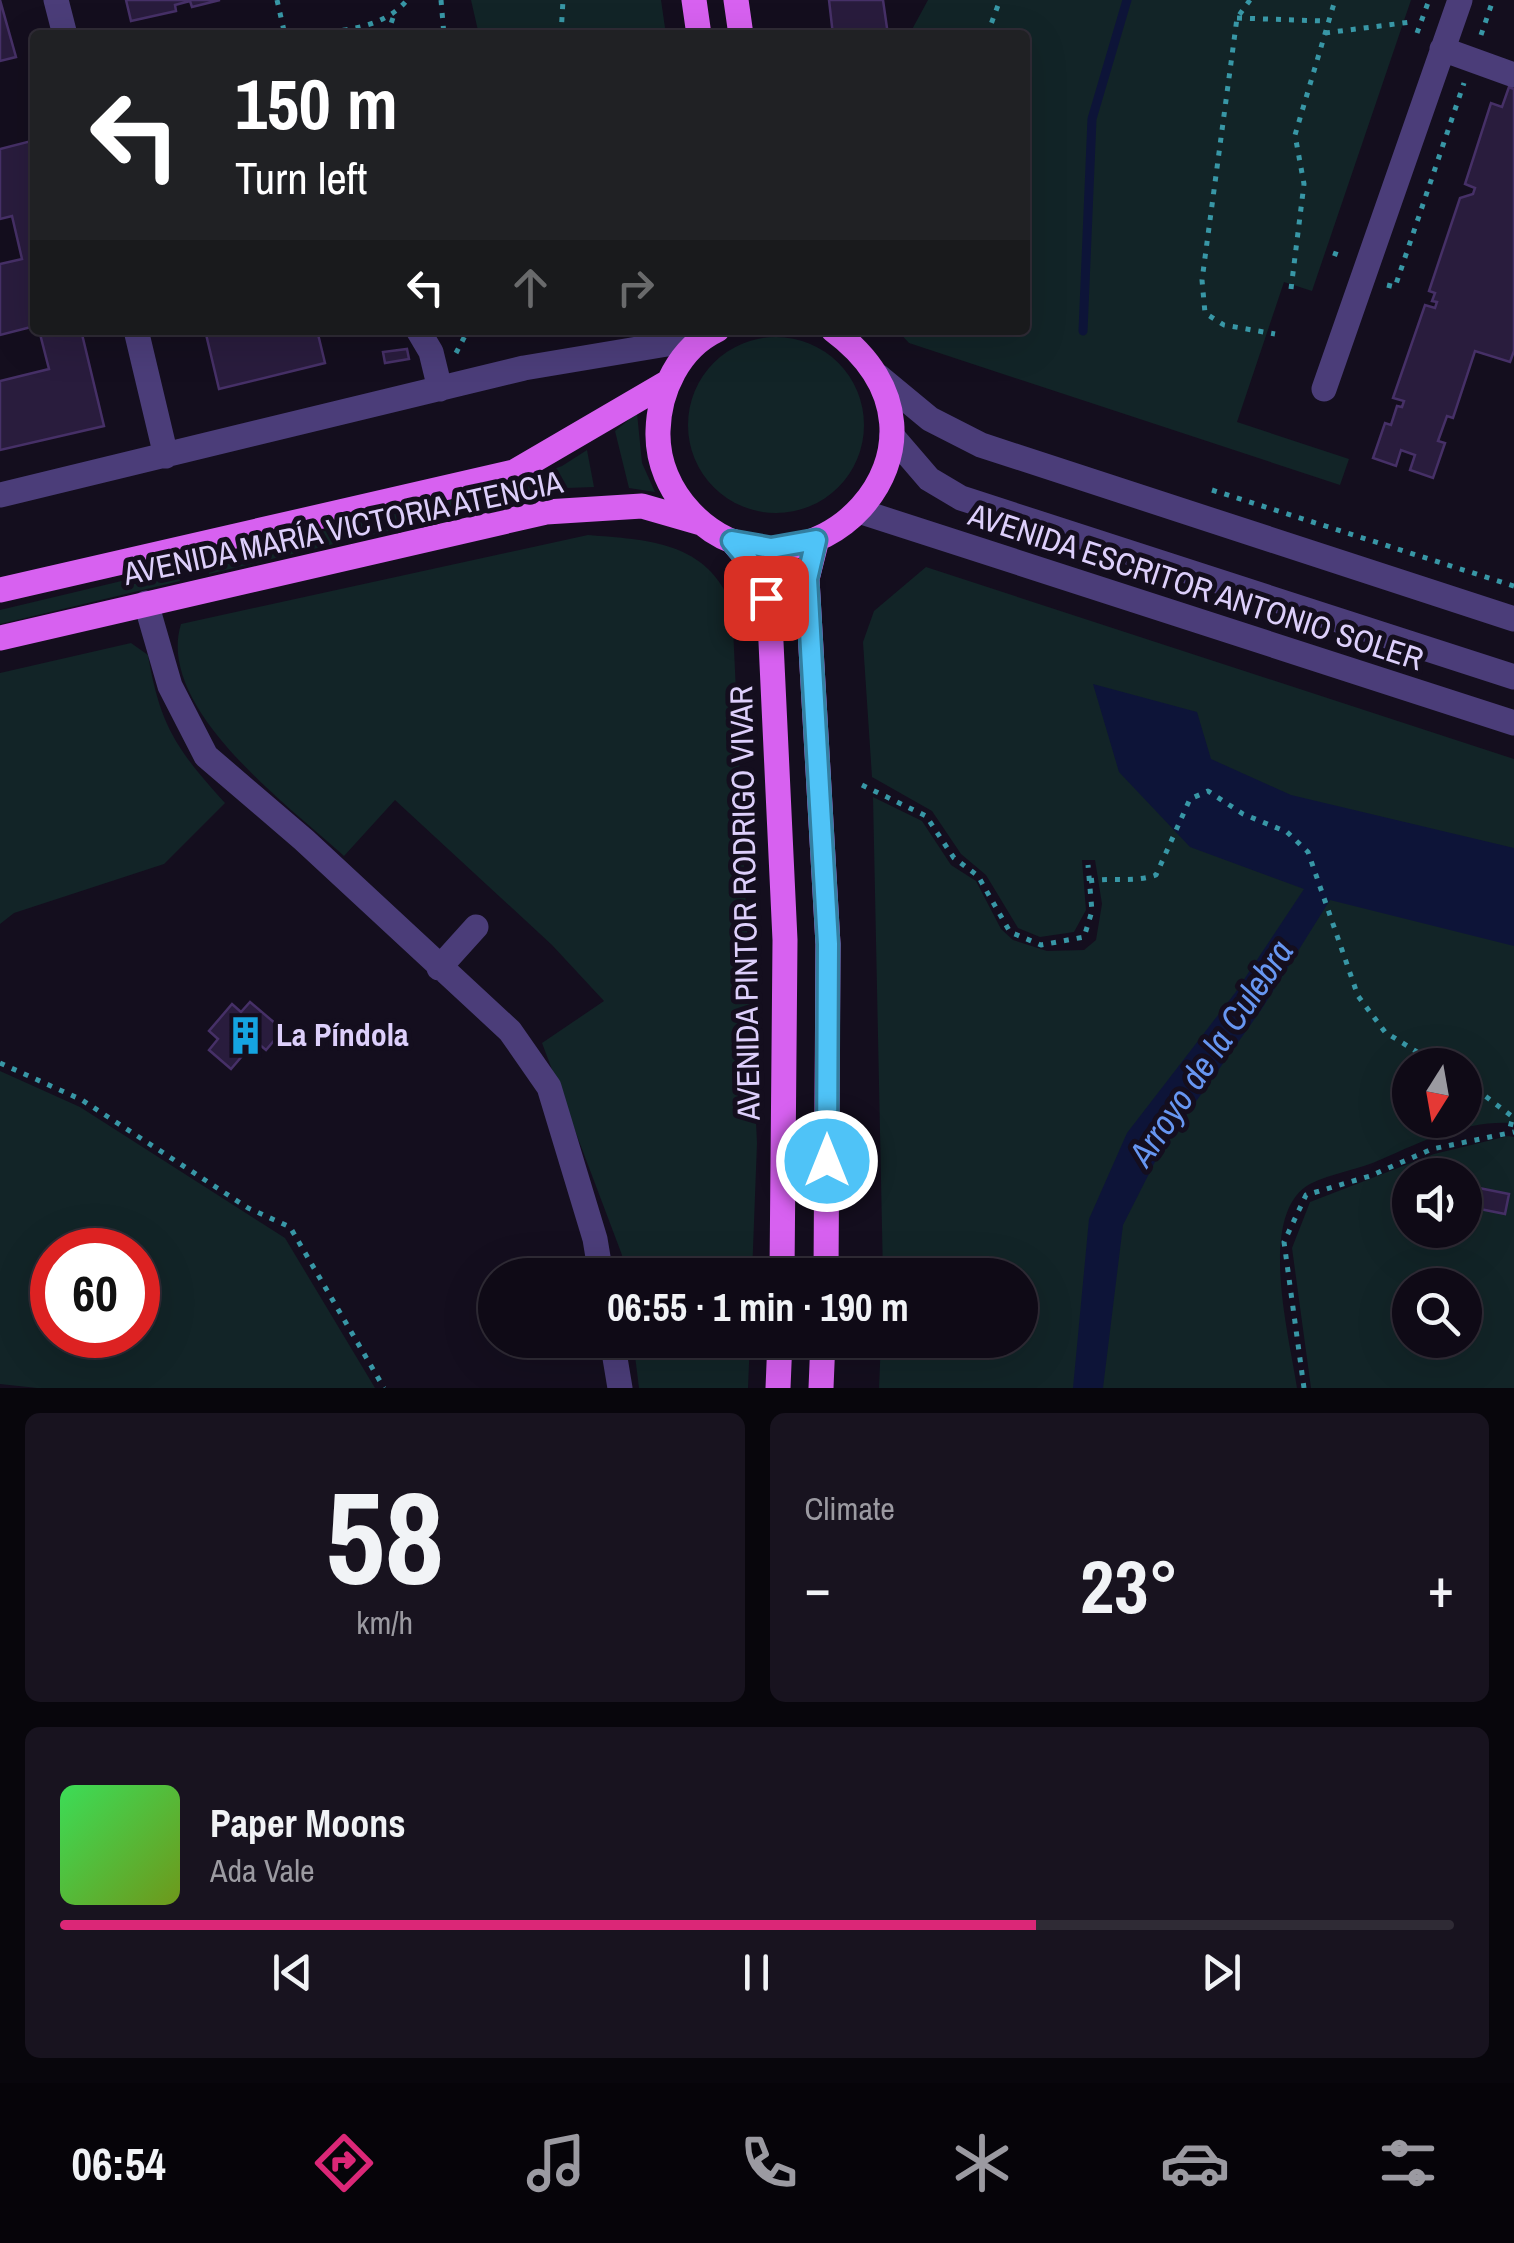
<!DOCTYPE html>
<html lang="en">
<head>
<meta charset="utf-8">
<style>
  body { margin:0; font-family:"Archivo Narrow",sans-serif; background:#18131f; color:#f1f3f6; height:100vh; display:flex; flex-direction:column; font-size:38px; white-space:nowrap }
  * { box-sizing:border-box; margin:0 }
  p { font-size:32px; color:#9b9aa1 }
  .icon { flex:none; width:55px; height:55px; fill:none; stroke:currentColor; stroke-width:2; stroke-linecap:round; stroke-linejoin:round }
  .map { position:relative; height:1388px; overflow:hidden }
  .side { display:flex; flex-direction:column; gap:25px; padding:25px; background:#08060c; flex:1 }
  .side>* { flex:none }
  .hud { position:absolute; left:30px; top:30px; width:1000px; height:305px; border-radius:10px; box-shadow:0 10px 40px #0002,0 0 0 2px #2f2b35; background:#202124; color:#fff; overflow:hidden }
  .needle { width:65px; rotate:191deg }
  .tools { position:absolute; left:1392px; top:1048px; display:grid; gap:20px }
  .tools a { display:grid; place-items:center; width:90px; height:90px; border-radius:50%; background:#0f0a16; box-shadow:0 10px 40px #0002,0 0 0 2px #2f2b35; font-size:50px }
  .speed { position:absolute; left:30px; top:1228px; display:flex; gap:20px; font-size:50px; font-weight:700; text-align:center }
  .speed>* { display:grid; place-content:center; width:130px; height:130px; border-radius:50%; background:#0f0a16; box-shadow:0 10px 40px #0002,0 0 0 2px #2f2b35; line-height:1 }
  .speed .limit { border:15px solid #d22; background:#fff; color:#111 }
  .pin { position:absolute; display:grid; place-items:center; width:85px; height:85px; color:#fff; margin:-42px; border-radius:20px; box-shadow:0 5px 15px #0006 }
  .me { position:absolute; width:110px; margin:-55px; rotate:0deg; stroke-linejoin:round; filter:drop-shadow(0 0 8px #0008) }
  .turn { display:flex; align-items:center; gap:35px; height:210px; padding:0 40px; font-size:45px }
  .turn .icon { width:130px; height:130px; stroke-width:2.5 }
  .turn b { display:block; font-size:70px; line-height:85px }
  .lanes { display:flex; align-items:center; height:95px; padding:0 40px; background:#0003; justify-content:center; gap:50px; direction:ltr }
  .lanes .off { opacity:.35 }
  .big { font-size:75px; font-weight:800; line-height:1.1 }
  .side .card { flex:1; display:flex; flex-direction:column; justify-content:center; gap:15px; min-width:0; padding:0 35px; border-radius:15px; background:#18131f }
  .side .dial { align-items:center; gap:0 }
  .dial b { font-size:130px; line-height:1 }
  .song { display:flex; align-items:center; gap:30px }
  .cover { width:120px; height:120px; border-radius:15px; background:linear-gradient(135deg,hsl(130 70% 55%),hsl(80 70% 35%)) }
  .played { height:10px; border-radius:5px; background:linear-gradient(90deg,#db2777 70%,#2f2b35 70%) }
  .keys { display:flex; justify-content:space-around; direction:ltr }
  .heat { display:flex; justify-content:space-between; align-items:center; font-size:55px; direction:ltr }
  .side .tiles { flex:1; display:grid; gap:25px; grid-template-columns:1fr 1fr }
  .card:last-child { grid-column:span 2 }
  .trip { position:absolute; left:478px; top:1258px; width:560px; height:100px; border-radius:50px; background:#0f0a16; box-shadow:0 10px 40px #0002,0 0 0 2px #2f2b35; font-weight:800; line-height:100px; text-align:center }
  .tab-bar { display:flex; height:160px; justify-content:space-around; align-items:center; background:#060409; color:#9b9aa1 }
  .tab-bar .icon { width:70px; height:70px }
  .tab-bar .selected { color:#db2777 }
  .tab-bar b { font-size:45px; color:#f1f3f6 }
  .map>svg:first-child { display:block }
  .green { fill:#122427; fill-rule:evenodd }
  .water { fill:#0d1438 }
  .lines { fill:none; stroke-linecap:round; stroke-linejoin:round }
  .stream { stroke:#0d1438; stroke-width:9 }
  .building { fill:#291c3d; stroke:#463067; stroke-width:2.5 }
  .path { stroke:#3897a6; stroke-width:5; stroke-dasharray:5 8; stroke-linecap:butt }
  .minor { stroke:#4b3d79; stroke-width:25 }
  .major { stroke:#d761f0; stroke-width:25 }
  .route-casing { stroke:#337fa1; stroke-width:25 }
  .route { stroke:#4fc3f7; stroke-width:18 }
  .labels { text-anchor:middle; stroke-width:10; stroke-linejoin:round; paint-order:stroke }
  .street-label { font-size:32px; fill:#ddcffb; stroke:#140e1e }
  .poi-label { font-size:32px; font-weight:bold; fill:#ddcffb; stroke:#140e1e; text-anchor:start }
  .water-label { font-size:35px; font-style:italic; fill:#6796f1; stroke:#140e1e }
</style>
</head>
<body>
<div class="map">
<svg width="1514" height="1388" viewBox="0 0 1514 1388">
  <rect width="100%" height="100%" fill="#140e1e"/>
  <path class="green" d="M471 0H661L666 35H479Z
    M928 0H1411L1312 291 1284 282 1237 422 1349 459 1340 485 909 343 897 330H1025V35H909Z
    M688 425a88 88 0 1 1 176 0a88 88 0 1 1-176 0Z
    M637 413 642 463 655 492 629 488 615 431Z
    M587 450 594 487 567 488 209 574 206 560 501 488 562 466Z
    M588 535C648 540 707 541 732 606L757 1143 752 1275H624L622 1255 542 1043 604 1001 552 945 395 800 344 856C289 806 155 708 181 624Z
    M926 567 1514 759V1123C1466 1120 1425 1140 1382 1159 1359 1170 1331 1173 1310 1184 1256 1214 1290 1338 1297 1388H879L881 1340H1020V1275H883L873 797 922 821 951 865 976 881 1001 929 1013 940 1047 951 1084 950 1096 940 1102 904 1095 860H1082L1086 910 1074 932 1040 937 1018 928 986 875 961 854 932 811 872 777 863 642 874 611ZM1410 1065H1465V1120H1410Z
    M176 568 180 581 0 624V610Z
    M131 643 148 655C160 726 177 750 225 803L164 864 14 913 0 924V673Z
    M0 1071 80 1107 285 1238 375 1388H37L0 1384ZM52 1250H138V1335H52Z
    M1508 1136 1514 1137V1388H1311L1292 1248 1310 1202 1434 1154ZM1410 1175H1465V1230H1410ZM1410 1285H1465V1340H1410Z
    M633 1340H750L748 1388H639Z"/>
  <path class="water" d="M1093 684 1197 712 1211 759 1291 795 1514 848V946L1330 900 1261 1010 1160 1152 1123 1225 1103 1388H1073L1089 1219 1127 1133 1235 993 1304 889 1190 847 1119 772Z"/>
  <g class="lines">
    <path class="stream" d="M1083 331 1092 119 1127 0"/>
  </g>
  <path class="building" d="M0 0 16 57 0 61Z
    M126 0H220L192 7 190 1 175 5 176 11 131 21Z
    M829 0H883L888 35H833Z
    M1509 87 1514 89V351L1510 362 1475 351 1453 418 1447 416 1438 441 1445 443 1433 478 1410 470 1415 455 1401 450 1396 466 1373 458 1385 423 1391 425 1397 406 1402 407 1404 401 1393 398 1425 305 1435 308 1437 302 1432 301 1435 293 1429 291 1460 198 1473 194 1475 188 1465 184 1491 103 1502 107Z
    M35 140V326L0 335V264L22 259 12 216 0 219V149Z
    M39 330H81L104 426 0 450V381L49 369Z
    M205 330H317L325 363 219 389Z
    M407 349 409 359 385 363 383 352Z
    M250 1002 283 1030 266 1050 255 1041 231 1069 209 1050 218 1039 209 1031 232 1004 241 1012Z
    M1474 1187 1509 1194 1505 1214 1470 1207Z"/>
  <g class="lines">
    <path class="path" d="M277 0 285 35
      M441 0 444 35
      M1250 0 1237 18 1202 280 1205 313 1224 325 1275 334
      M1237 18 1324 21
      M1325 33 1411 22
      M1417 33 1429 0
      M291 35C330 31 380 33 407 0
      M387 35 394 15
      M561 35 563 0
      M987 35 1000 0
      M1481 35 1493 0
      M1333 253 1344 257
      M1387 285 1395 287 1464 83
      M1291 289 1304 184 1295 135 1335 0
      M456 353 468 330
      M1212 490 1514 586
      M862 785 926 816 954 858 978 876 1010 932 1041 945 1084 937 1092 911 1088 865
      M1089 881C1113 877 1133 883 1156 875L1190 799 1208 791 1243 814 1287 832 1308 852 1358 996 1385 1032 1438 1065
      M0 1063 82 1100 248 1208 290 1227 384 1388
      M1465 1081 1513 1117 1509 1131
      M1304 1388 1284 1242 1306 1195 1370 1176 1432 1149 1514 1132"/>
    <path class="minor" d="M56 0 65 35
      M1442 49 1514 75
      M136 330 166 456
      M418 330 431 352 440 389
      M878 376 930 419 981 445 1514 619
      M1324 389 1460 0
      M892 436 929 479 961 498 1514 677
      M0 495 524 368 703 338
      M859 511 1514 723
      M146 603 170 686 206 756 304 840 510 1031 549 1087 595 1239 601 1275
      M439 968 476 927
      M612 1340 620 1388"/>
    <path class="major" d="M694 0 699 35
      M736 0 741 35
      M717 330C679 348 659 391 658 431 657 462 670 491 691 513 801 626 988 445 833 330
      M817 539 807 579 828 944 826 1275
      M732 541 761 575 770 621 785 940 782 1275
      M0 590 514 472 668 382
      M0 638 546 512 642 506 701 523
      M778 1388 780 1340
      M821 1388 823 1340"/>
  </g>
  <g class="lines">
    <defs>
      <path id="route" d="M766 598 761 575 732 541 771 548 816 540 807 579 828 944 827 1161"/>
    </defs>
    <use href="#route" class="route-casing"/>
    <use href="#route" class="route"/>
  </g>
  <defs>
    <symbol id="building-bare" viewBox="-9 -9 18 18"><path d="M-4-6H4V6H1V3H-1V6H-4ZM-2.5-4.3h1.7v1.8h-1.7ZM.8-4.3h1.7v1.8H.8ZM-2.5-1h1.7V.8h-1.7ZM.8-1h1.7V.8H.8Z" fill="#15a4e1" stroke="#140e1e" stroke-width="2.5" paint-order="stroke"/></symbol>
  </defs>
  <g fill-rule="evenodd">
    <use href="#building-bare" x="218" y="1008" width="55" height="55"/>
  </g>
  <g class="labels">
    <g class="street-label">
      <text transform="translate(343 528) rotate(-12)" y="11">AVENIDA MARÍA VICTORIA ATENCIA</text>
      <text transform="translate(1196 587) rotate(18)" y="11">AVENIDA ESCRITOR ANTONIO SOLER</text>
      <text transform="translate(745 903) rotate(-91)" y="11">AVENIDA PINTOR RODRIGO VIVAR</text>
    </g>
    <g class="poi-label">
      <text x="276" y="1046">La Píndola</text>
    </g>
    <g class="water-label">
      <text transform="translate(1211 1053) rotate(-56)" y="12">Arroyo de la Culebra</text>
    </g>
  </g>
</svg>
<div class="tools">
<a><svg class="needle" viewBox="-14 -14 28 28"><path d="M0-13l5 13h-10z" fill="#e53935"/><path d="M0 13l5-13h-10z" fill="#9b9aa1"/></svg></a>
<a><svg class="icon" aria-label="sound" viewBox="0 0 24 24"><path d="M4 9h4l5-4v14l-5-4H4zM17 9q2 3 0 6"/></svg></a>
<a><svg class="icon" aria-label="search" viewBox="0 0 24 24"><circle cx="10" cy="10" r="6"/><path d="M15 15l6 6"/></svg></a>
</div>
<div class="speed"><div class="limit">60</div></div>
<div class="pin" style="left:766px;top:598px;background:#d93025"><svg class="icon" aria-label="arrive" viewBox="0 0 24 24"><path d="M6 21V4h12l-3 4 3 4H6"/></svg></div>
<svg class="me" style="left:827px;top:1161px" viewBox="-20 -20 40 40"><circle r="17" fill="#4fc3f7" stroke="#fff" stroke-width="3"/><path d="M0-11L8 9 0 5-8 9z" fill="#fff"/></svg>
<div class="trip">06:55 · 1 min · 190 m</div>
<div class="hud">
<div class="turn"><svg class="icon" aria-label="left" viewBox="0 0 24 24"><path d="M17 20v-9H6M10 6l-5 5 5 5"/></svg><div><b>150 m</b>Turn left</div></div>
<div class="lanes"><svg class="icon" aria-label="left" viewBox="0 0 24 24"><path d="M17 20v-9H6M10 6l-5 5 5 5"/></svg><svg class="icon off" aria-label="ahead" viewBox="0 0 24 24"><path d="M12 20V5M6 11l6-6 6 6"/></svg><svg class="icon off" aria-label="right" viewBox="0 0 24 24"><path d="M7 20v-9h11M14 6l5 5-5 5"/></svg></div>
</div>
</div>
<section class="side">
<div class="tiles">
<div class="card dial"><b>58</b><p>km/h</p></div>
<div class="card"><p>Climate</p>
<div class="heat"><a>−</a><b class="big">23°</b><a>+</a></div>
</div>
<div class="card">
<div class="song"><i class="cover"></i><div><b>Paper Moons</b><p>Ada Vale</p></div></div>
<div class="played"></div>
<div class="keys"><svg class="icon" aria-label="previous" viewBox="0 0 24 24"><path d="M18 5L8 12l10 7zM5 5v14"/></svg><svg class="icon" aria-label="pause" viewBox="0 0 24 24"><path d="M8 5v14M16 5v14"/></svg><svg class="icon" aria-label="next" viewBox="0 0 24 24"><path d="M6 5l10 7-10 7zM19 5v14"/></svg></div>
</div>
</div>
</section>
<nav class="tab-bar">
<b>06:54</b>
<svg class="icon selected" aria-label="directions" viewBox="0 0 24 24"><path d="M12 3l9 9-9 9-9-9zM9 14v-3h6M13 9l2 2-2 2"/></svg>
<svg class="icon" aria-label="music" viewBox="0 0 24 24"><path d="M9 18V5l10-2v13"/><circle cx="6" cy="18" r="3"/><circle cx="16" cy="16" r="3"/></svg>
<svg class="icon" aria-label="phone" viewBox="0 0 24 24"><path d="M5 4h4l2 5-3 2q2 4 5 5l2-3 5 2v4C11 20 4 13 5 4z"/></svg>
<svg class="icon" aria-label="climate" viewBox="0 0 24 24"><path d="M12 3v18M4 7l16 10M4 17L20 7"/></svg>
<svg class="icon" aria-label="car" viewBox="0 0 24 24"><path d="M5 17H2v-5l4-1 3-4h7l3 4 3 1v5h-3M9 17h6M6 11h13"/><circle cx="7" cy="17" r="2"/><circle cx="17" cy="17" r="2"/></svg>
<svg class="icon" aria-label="filters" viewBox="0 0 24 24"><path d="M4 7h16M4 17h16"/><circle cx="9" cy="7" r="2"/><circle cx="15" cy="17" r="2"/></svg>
</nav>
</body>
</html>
